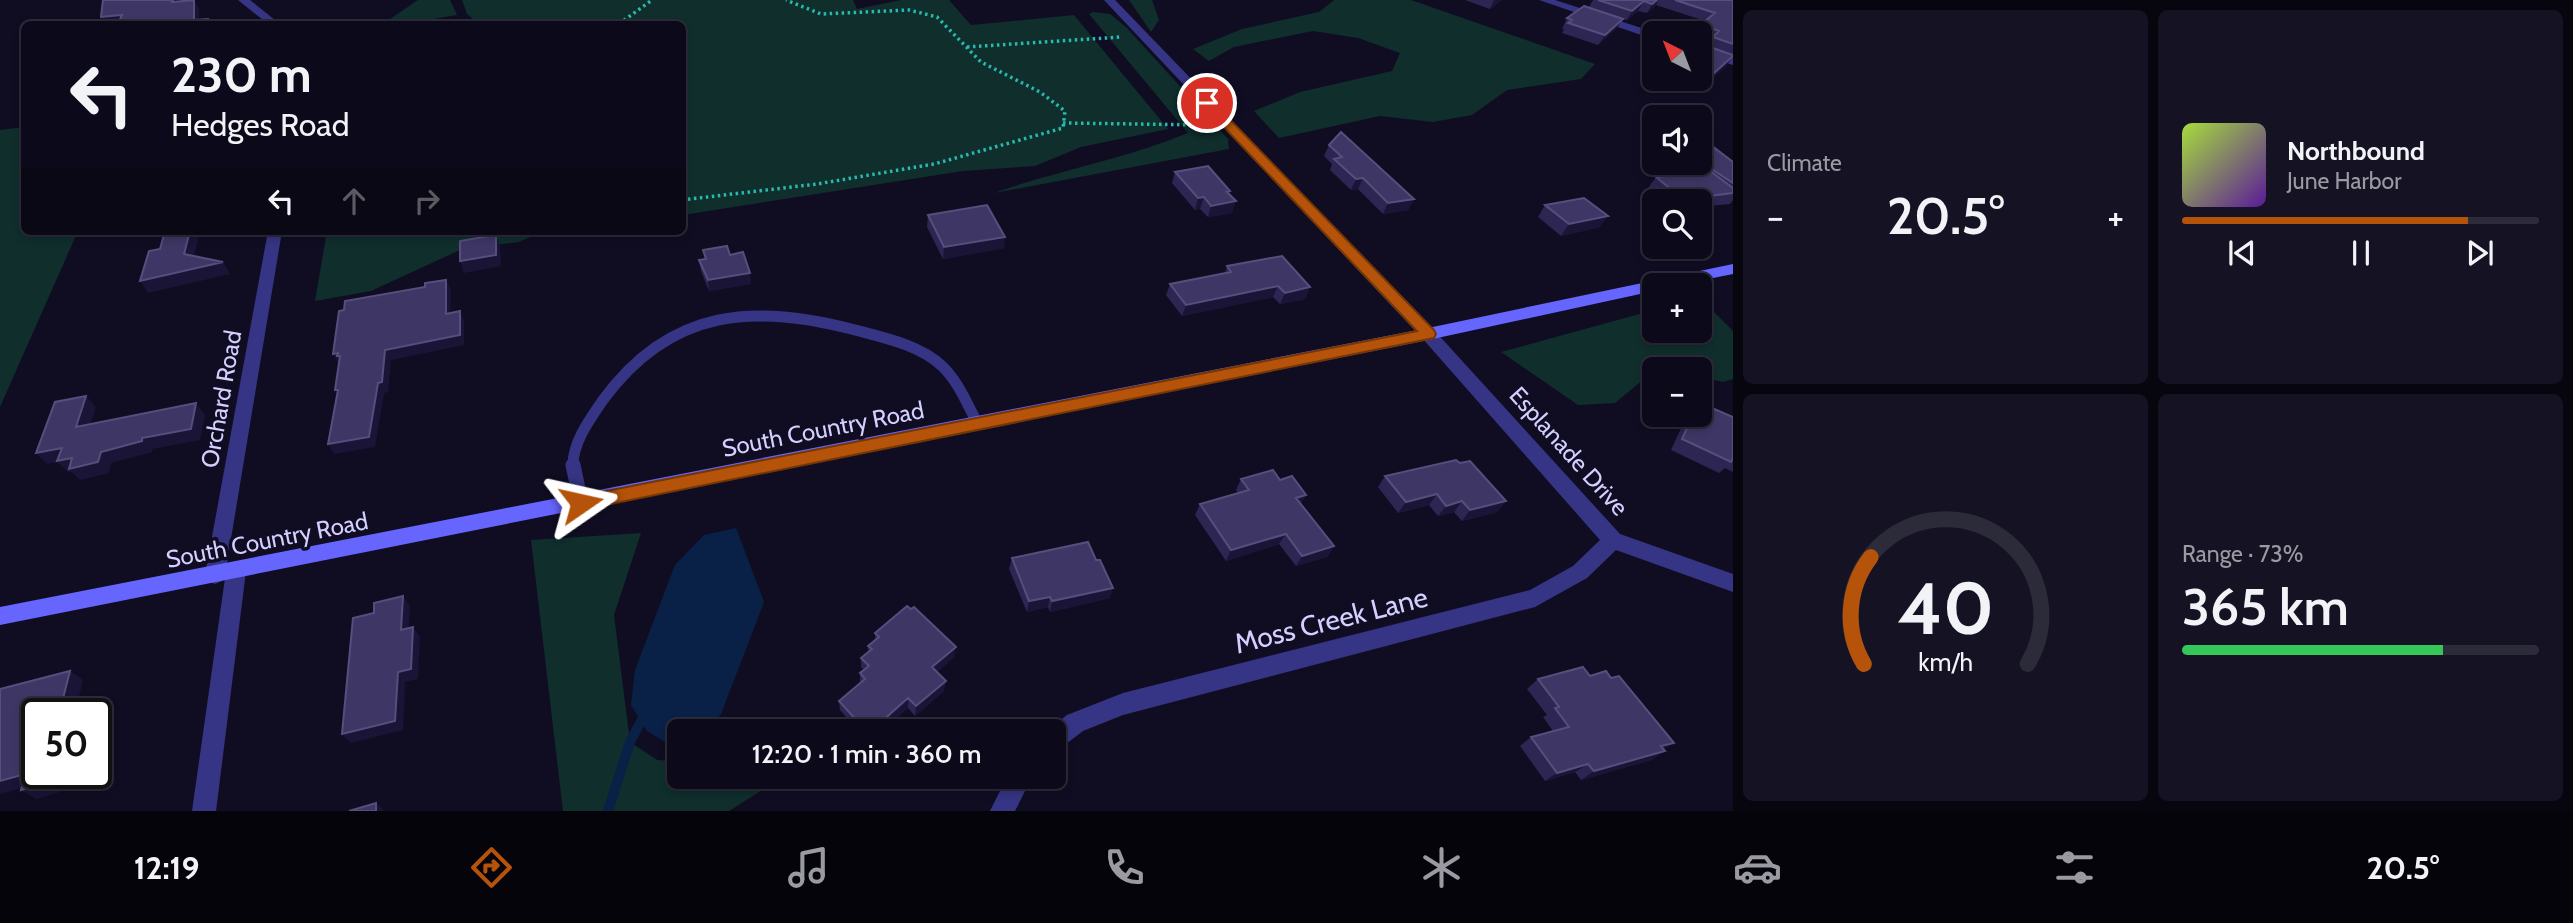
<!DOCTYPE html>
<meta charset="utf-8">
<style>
body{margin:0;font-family:Cabin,sans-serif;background:#151323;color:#f1f3f6;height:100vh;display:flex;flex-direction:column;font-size:26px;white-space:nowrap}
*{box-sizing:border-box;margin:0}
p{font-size:23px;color:#9a9aa2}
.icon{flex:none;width:38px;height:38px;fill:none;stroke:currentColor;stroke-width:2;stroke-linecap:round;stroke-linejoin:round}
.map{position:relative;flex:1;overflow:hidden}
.details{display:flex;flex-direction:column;gap:10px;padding:10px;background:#07060e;width:840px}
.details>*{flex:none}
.guide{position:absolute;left:21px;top:21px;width:665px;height:214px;border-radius:10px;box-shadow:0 4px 10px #0003,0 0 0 2px #2c2b39;background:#0c0a1a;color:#f1f3f6;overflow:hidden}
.needle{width:46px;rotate:318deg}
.controls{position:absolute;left:1642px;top:21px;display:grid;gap:14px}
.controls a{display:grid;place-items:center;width:70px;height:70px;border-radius:10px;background:#0c0a1a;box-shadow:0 4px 10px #0003,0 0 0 2px #2c2b39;font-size:35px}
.speed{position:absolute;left:21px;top:698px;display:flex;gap:14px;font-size:35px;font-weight:700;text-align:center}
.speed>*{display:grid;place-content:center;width:91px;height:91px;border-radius:50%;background:#0c0a1a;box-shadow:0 4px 10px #0003,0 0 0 2px #2c2b39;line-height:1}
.speed .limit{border:4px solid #111;border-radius:10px;background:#fff;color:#111}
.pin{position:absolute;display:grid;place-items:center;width:60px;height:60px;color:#fff;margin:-30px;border:4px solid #fff;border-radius:50%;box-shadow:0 2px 7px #0007}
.me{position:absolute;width:77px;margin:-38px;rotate:79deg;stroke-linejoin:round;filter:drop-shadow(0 0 5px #0008)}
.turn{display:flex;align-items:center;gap:24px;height:147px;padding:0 35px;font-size:32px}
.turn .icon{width:91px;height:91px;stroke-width:2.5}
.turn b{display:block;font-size:49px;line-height:60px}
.lanes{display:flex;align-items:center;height:66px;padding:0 35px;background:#0003;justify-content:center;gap:35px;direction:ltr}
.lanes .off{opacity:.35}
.big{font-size:52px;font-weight:600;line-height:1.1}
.details .widget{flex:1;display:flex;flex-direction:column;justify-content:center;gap:10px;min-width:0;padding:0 24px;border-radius:10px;background:#151323}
.details .dial{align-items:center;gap:0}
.dial svg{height:182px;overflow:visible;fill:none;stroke:#2c2b39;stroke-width:7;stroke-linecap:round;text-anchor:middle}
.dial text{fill:#f1f3f6;stroke:none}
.song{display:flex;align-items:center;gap:21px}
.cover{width:84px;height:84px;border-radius:10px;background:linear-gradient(135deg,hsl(80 70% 55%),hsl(270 70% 35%))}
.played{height:7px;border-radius:4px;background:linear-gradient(90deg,#b45309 80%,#2c2b39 80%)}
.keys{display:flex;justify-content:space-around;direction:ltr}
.heat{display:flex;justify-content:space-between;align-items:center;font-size:38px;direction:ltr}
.charge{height:10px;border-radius:5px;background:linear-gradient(90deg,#34c759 73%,#2c2b39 0)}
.details .tiles{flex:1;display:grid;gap:10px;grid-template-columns:repeat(2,1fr)}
.trip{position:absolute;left:667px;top:719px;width:399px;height:70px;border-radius:10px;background:#0c0a1a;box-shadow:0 4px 10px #0003,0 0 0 2px #2c2b39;font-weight:600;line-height:70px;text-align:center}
.dock{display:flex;height:112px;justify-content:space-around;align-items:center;background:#05040a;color:#9a9aa2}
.dock .icon{width:49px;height:49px}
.dock .on{color:#b45309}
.dock b{font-size:32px;color:#f1f3f6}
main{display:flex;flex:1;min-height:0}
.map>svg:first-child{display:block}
.green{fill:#0f2e2c}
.water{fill:#092146}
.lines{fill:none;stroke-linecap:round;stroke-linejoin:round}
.stream{stroke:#092146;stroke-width:10}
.path{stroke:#27baae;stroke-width:3.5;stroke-dasharray:2.5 3.5;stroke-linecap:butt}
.lane-far1{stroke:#363585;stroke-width:11}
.lane{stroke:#363585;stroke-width:15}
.street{fill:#363585;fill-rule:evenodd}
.secondary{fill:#66f;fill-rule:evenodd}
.wall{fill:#2d2552}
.shaded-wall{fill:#1a1437}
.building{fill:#3e3765;stroke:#564f7d;stroke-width:2}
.route{fill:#b45309;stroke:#753606;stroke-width:2}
.labels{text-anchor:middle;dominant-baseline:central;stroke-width:7;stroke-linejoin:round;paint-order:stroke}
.street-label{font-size:24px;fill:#d3cfff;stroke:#100d23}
.near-street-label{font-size:28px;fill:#d3cfff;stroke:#100d23}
</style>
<main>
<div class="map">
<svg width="1733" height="811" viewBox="0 0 1733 811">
<rect width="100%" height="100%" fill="#100d23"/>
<path class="green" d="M418,0H450L457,15L404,24H373L390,19Z
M462,0H853L857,9L901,0H949L971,25L1074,15L1168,129L1081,147L1035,166L963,171L683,215L682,24H479L467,14Z
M1129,0H1152L1159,20L1151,32Z
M1334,0H1411L1595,64L1581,79L1507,90L1472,115L1433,122L1380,116L1279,138L1254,111L1300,92L1392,71L1400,53L1358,38L1313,31L1234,47L1209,61L1193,49L1242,29L1319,12Z
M1093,12L1110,14L1126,27L1228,139L1229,149L994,193C1058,170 1126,159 1188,133L1089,14Z
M24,127V231H78L0,407V130Z
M327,231H544L519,242L462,249L371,291L315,301Z
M1699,297L1733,331V379L1723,382L1699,377V369H1656L1615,403L1578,405L1501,352L1654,310V331H1699Z
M641,533L614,615L630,742L657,760L679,761V777H783L729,811H563L531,540Z"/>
<path class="water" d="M736,528L764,602L721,714L708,731L679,732V745L673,747L647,731L631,705L635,670L675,565L704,535Z"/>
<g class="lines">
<path class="stream" d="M608,811L630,742L645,714"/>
<path class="path" d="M619,24L652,0
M967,47L1121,37
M1063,123L1206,125
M682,200L817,184L934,164L1063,128L1065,111L1040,92L981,62L937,17L909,10L821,14L786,0"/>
<path class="lane-far1" d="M573,467C572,443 590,419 603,400C671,307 756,303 859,331C886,338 921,346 942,366C958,381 967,404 978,424"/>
<path class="lane" d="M573,465L581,503"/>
<path class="street" d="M238,0H250L280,24H268Z
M1104,0H1115L1434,330L1620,534L1733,574V592L1616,550L1587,578L1535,607L1123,715L1083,731L1062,747L1054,750V732L1046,731L1067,715L1123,693L1530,590L1573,566L1600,540L1422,338Z
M1539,0H1555L1657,33H1654V39L1650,38Z
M1699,47L1733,57V65L1699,54Z
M268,231H282L225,575L222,581L215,584L208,581L205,575Z
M236,562L243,565L246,571L216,811H192L226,571L229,565Z
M1007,777H1032L1015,811H990Z"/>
<path class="secondary" d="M1733,264V274L1678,285H1654V291L1428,340L0,625V607L1428,328Z"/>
</g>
<path class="wall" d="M1465,0H1502L1490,9Z
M1593,0H1733V56L1726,66L1707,84L1693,79H1699V49L1707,46L1711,40L1699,36L1701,33L1698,31L1705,21L1656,5L1647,13L1638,11L1627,20L1622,19L1616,29L1598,45L1562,33L1564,29H1562L1567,18L1589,7Z
M1699,140L1733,162V200L1730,204L1699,207V201H1664L1648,188L1656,177L1695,173L1680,163H1699Z
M1329,145L1414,199L1408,210L1383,214L1358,189L1351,190L1330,170L1332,164L1324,156Z
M1175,172L1230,191L1229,194L1232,213L1208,217L1200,209L1195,210L1172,183Z
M1545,205L1600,227L1561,236L1538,217Z
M928,215L1004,248L943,259L927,227Z
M703,250L751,284L709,291L701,271L699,260L705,259Z
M1227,266L1310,287L1305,299L1280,304L1273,297L1182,316L1166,295L1170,284L1225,273Z
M1705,405L1733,417V472L1725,468L1719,473L1671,450L1683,424L1693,415H1699V410Z
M1460,463L1506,501L1497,512L1462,521L1454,512L1438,516L1429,505L1398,513L1378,487L1385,476Z
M1241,479L1301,504L1334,546L1327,557L1296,566L1279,544L1226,561L1195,515L1200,504L1238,493L1236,490Z
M1012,558L1110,598L1050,612L1048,607L1027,612L1009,569Z
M875,633L954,657L937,672L944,691L915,716L908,708L880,732H859L840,710L839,701L860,684V673L864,670L861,667V658L868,652V646L875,641Z
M1590,676L1665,751L1651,760L1581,780L1575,772L1545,781L1520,746L1531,737L1553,731L1543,717L1547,715L1527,689L1538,679Z"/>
<path class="shaded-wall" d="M194,0L199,9V24L194,20Z
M1494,0H1502L1490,9Z
M1657,0H1659L1656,5L1647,13L1652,4Z
M1644,1L1638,11L1627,20L1632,11Z
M122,15L128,24H106L101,17Z
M1623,19L1616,29L1598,45L1605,35Z
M1733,56L1726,66L1707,84L1714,73Z
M1363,178L1358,189L1351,190L1356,179Z
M1204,197L1200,209L1195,210L1198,198Z
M1414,199L1408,210L1383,214L1388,203Z
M1236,201L1232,213L1208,217L1211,206Z
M1608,216L1600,227L1561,236L1569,224Z
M190,231H200L192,265L184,254Z
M496,235L500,246L501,266L464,273L460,261Z
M1005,237L1004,248L943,259L944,247Z
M223,262L230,274L148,293L140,281Z
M750,273L751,284L709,291L708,280Z
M446,280L451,290L450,324L446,314Z
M1278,286L1273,297L1182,316L1186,305Z
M1310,287L1305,299L1280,304L1285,293Z
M460,311L464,321V345L391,360L388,392L384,393L375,447L334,454L328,444L378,383L385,350Z
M338,353L343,367L339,364L333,354Z
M86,396L96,407L86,438L76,427Z
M196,403L205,415L200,440L152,449V452L111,463L109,473L80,480L72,472H68L57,462L47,464L36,453L62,448L101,452L142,438Z
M1437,494L1429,505L1398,513L1406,502Z
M1306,495L1300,506L1296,498Z
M1462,501L1454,512L1438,516L1446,506Z
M1506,501L1497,512L1462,521L1470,510Z
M1286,534L1279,544L1226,561L1231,550Z
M1334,546L1327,557L1296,566L1302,556Z
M1113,588L1110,598L1050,612L1052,601Z
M403,596L410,606L408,640L401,630Z
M1050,597L1048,607L1027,612L1029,601Z
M413,627L420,637L418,679L405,682L403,730L351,743L342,734L398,672Z
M956,647L954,657L931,677L932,667Z
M70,671L83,680L75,714H59Z
M946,681L944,691L915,716L916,706Z
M908,698V708L880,732H870Z
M96,733L106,739L98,781L36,799L21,790L81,774H96Z
M1674,743L1660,752L1661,746Z
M1665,751L1651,760L1581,780L1594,771Z
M1588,764L1575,772L1545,781L1557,773Z
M25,774L39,783L0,794V781Z
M376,803L384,811H376Z"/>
<path class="building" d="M103,0H173L172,2L194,0V20L208,19L207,24H118L122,15L101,17Z
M1598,0H1657L1652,4L1644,1L1632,11Z
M1675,0H1733V44L1713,37L1719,31L1705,26L1709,23L1704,22L1715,13Z
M1584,6L1623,19L1605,35L1568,23L1572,20L1567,18Z
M1704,45L1733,55V56L1714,73L1699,68V49Z
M1341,132L1414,199L1388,203L1363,178L1356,179L1334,159L1342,157L1329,145Z
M1703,139L1733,162V183L1699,161V140Z
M1208,166L1230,191L1227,192L1236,201L1211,206L1204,197L1198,198L1175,172Z
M1710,171L1733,188V193L1701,197L1696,193L1678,195L1656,177Z
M1584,198L1608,216L1569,224L1545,205Z
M987,205L1005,237L944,247L928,215Z
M165,231H190L184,254L223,262L140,281L149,251L160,249Z
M496,235V255L460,261V241Z
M727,246L730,255L743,252L750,273L708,280L699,260L706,259L703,250Z
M1282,256L1310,287L1285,293L1278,286L1186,305L1170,284L1231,272L1227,266Z
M446,280V314L460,311V335L385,350L382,382L378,383L369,437L328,444L338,390H335L340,356H337L338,353L333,354L339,311L344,310L345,301L425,287V283Z
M86,396L76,427L196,403L191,429L142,438V441L101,452L98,462L69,469L72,458L57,461L62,448L36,453L55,402Z
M1705,405L1733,417V457L1731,462L1682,439L1693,415L1699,416Z
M1456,460L1460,463L1470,461L1506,501L1470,510L1462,501L1446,506L1437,494L1406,502L1385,476Z
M1273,470L1280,480L1292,476L1306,495L1296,498L1334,546L1302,556L1286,534L1231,550L1200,504L1249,490L1241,479Z
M1088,542L1096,560H1100L1113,588L1052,601L1050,597L1029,601L1012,558Z
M403,596L401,630L413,627L411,669L398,672L395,721L342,734L353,618L374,613V603Z
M907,606L911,609L914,607L956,647L932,667L946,681L916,706L908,698L870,732H867L839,701L865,679L860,673L869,666L861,658L872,649L868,646L879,637L875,633Z
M1583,667L1590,676L1606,671L1611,678L1619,676L1674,743L1661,746L1665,751L1594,771L1588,764L1557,773L1531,737L1569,727L1555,708L1559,707L1538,679Z
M70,671L59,714H37V774H81L21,790L25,774L0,781V689Z
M376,803V811H349Z"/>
<path class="route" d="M1203,100H1211L1434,330L1436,334L1434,338L581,510L575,508L572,503L575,498L581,496L1417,331L1203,105Z"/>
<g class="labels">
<g class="street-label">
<text transform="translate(221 399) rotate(-80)">Orchard Road</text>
<text transform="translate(823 429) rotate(-11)">South Country Road</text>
<text transform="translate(1569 451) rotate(48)">Esplanade Drive</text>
<text transform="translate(267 540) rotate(-11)">South Country Road</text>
</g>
<g class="near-street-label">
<text transform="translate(1331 620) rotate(-14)">Moss Creek Lane</text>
</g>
</g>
</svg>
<div class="controls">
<a><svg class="needle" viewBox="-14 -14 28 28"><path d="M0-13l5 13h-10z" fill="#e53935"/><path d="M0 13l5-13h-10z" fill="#9a9aa2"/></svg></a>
<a><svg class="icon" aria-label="sound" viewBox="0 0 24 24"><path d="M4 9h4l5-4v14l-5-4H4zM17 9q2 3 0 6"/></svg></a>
<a><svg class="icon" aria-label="search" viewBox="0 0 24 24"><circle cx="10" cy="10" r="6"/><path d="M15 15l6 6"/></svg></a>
<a>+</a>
<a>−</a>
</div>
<div class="speed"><div class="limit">50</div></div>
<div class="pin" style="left:1207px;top:103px;background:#d93025"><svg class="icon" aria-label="arrive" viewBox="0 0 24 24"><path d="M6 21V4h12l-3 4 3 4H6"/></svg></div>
<svg class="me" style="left:581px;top:503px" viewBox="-20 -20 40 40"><path d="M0-17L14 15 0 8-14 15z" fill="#b45309" stroke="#fff" stroke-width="4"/></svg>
<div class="trip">12:20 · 1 min · 360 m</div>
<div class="guide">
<div class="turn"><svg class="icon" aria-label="left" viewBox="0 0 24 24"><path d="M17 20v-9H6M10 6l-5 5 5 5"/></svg><div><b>230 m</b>Hedges Road</div></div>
<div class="lanes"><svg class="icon" aria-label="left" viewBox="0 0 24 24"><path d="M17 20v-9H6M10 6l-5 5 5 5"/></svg><svg class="icon off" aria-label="ahead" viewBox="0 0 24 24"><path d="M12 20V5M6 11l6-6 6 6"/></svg><svg class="icon off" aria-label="right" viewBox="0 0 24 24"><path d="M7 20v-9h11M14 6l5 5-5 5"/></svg></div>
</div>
</div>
<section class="details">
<div class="tiles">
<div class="widget"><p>Climate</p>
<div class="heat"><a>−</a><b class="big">20.5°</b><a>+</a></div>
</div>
<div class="widget">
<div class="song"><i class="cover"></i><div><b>Northbound</b><p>June Harbor</p></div></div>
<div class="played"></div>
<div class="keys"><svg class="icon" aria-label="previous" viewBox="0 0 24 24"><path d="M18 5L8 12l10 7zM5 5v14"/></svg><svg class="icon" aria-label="pause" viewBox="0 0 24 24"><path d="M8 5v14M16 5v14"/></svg><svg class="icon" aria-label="next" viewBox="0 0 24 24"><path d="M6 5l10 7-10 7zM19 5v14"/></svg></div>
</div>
<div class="widget dial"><svg viewBox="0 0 100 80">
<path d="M14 69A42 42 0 1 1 86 69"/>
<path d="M14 69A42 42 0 0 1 17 22" stroke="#b45309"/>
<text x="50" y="56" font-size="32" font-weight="700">40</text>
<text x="50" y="72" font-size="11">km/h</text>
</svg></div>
<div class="widget"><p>Range · 73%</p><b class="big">365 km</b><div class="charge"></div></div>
</div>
</section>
</main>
<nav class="dock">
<b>12:19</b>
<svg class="icon on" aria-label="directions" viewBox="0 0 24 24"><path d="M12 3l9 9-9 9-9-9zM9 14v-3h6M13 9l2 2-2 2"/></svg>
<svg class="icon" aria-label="music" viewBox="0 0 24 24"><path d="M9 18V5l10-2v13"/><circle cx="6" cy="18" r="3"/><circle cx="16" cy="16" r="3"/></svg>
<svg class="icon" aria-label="phone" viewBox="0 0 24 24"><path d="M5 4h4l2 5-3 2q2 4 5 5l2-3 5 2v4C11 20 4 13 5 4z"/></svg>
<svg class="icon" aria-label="climate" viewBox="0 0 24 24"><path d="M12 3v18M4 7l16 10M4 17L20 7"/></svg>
<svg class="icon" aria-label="car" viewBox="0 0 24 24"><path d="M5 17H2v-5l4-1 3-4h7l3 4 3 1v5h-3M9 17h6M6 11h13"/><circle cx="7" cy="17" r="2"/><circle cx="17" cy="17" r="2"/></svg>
<svg class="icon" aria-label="filters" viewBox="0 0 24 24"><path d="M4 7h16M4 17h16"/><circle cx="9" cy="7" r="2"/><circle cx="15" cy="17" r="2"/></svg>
<b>20.5°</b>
</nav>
